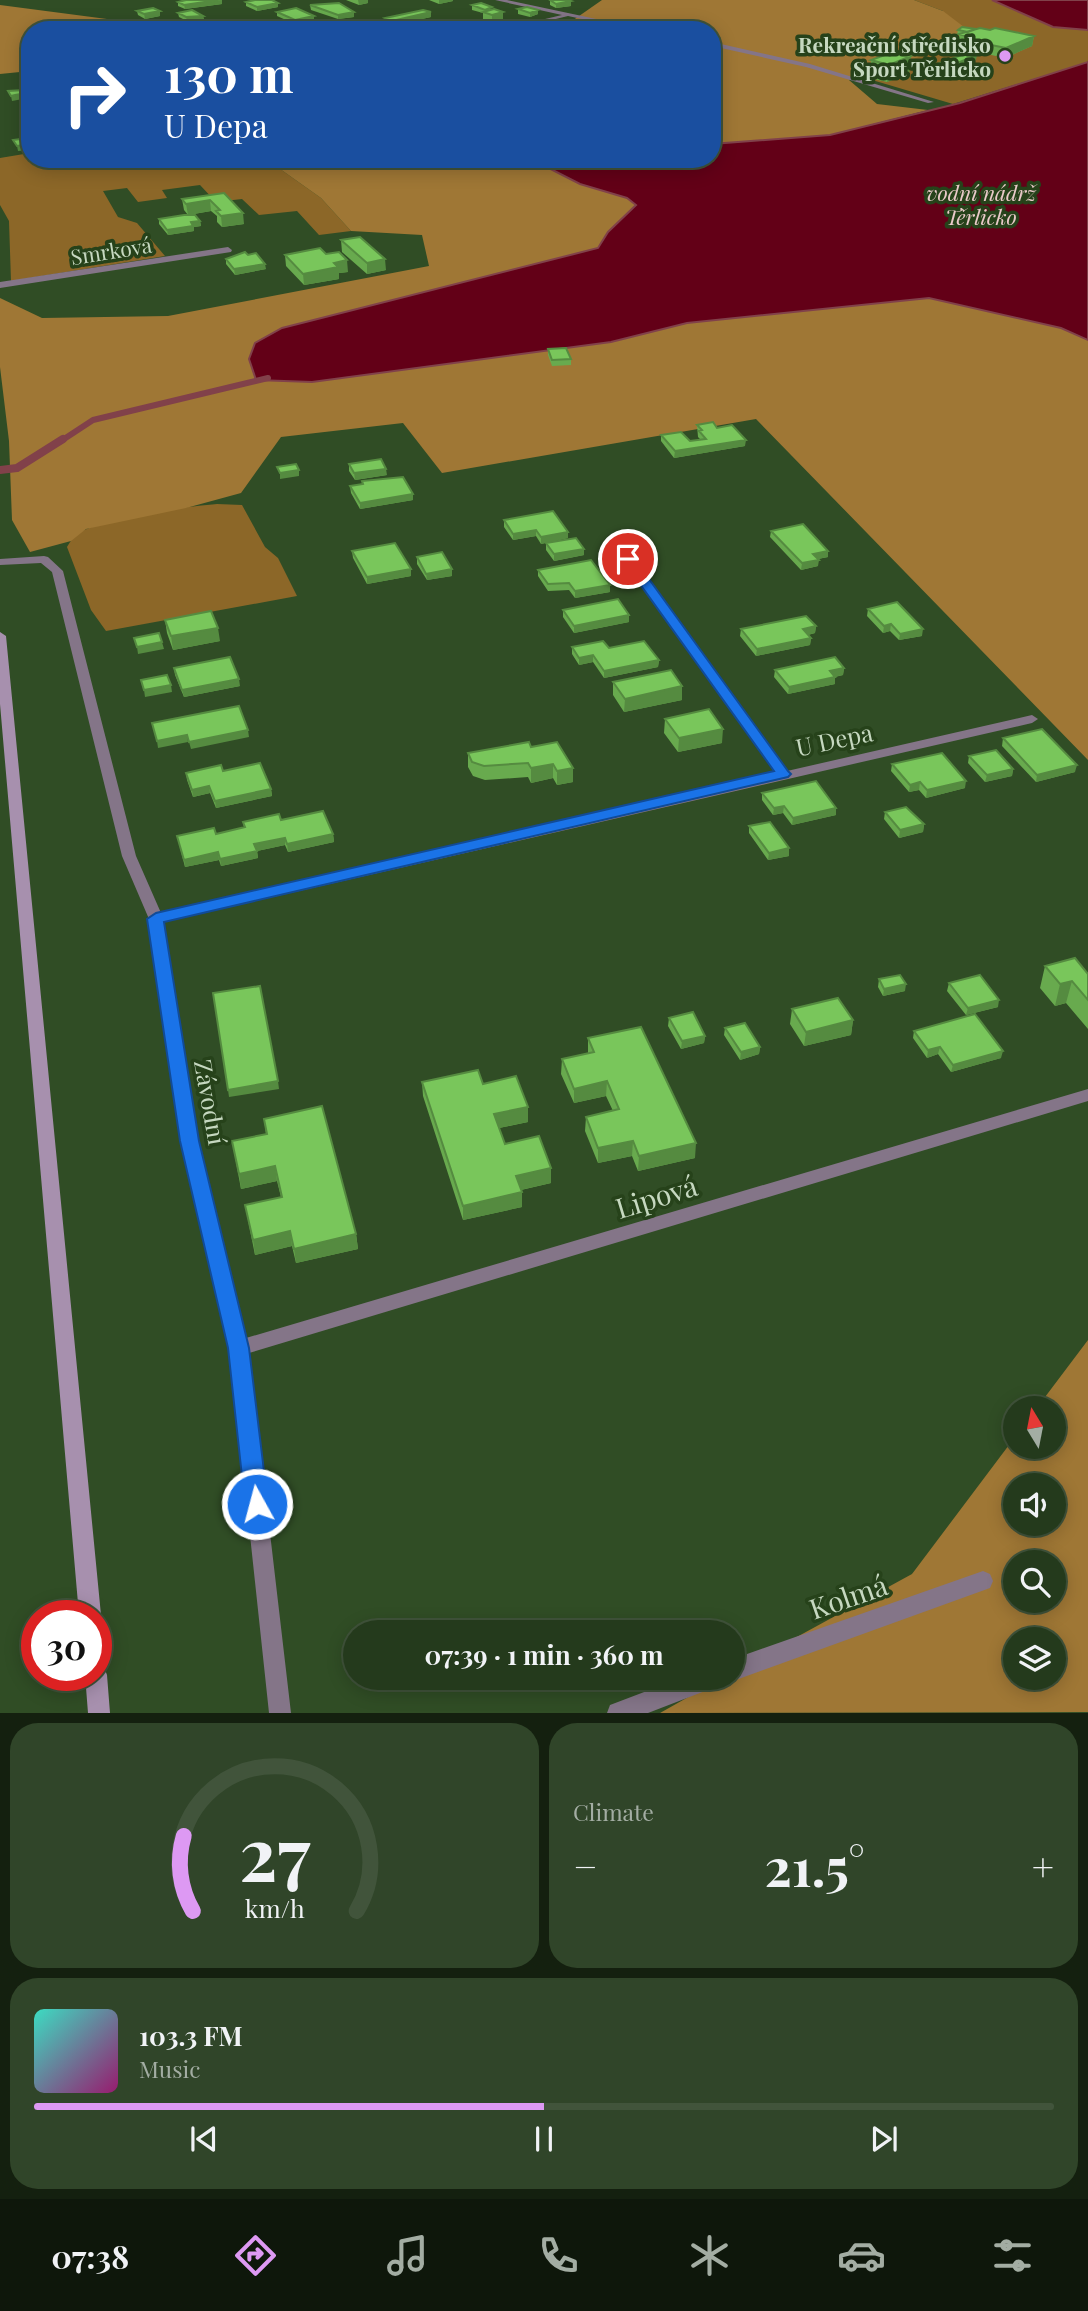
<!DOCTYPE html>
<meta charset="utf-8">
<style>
body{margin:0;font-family:"Playfair Display",serif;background:#304529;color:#f1f3f6;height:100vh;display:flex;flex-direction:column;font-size:26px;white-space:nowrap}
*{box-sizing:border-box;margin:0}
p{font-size:23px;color:#a3ada3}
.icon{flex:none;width:38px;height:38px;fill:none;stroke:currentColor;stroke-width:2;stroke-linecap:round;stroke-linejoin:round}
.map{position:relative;height:1713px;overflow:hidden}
.side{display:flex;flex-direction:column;gap:10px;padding:10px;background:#14200f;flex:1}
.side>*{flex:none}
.hud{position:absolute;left:21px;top:21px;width:700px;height:147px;border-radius:28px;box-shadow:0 4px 18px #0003,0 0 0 2px #41543b;background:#1a4fa0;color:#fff;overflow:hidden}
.needle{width:46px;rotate:350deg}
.buttons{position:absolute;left:1003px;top:1396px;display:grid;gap:14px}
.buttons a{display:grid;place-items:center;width:63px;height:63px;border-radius:50%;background:#243a1c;box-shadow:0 4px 18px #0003,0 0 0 2px #41543b;font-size:35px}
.speed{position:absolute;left:21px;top:1600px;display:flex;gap:14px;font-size:35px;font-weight:700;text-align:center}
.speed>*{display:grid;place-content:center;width:91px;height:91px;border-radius:50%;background:#243a1c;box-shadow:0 4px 18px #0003,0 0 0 2px #41543b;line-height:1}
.speed .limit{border:10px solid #d22;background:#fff;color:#111}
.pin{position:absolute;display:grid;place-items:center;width:60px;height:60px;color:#fff;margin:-30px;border:4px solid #fff;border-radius:50%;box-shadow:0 2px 7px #0007}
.me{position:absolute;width:77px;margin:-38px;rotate:353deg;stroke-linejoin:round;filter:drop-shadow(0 0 5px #0008)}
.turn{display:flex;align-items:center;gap:24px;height:147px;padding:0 28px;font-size:32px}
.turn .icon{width:91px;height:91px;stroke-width:2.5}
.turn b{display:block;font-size:49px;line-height:60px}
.big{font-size:52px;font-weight:700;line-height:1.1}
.side .tile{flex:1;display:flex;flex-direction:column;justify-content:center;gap:10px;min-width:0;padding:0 24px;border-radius:28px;background:#304529}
.side .dial{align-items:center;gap:0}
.dial svg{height:182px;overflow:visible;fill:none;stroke:#41543b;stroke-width:7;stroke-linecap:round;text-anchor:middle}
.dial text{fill:#f1f3f6;stroke:none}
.song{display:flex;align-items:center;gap:21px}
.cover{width:84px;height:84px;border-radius:10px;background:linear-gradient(135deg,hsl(170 70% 55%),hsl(320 70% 35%))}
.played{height:7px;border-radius:4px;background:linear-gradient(90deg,#dd99f3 50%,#41543b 50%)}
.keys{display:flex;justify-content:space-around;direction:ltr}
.heat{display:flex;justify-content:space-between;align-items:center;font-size:38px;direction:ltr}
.side .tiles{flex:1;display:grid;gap:10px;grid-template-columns:1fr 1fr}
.tile:last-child{grid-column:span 2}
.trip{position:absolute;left:343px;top:1620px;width:402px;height:70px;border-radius:35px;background:#243a1c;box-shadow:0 4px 18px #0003,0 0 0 2px #41543b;font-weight:700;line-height:70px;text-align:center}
.tab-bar{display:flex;height:112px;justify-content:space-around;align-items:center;background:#0e170b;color:#a3ada3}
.tab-bar .icon{width:49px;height:49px}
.tab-bar .current{color:#dd99f3}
.tab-bar b{font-size:32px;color:#f1f3f6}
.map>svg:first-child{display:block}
.green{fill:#8c6728}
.forest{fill:#9f7735;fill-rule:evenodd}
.water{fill:#630017;stroke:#81414a;stroke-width:2}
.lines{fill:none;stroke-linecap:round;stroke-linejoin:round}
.stream-far1{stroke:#81414a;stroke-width:6}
.stream{stroke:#81414a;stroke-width:8}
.minor{fill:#847588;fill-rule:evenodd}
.secondary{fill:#a790ae;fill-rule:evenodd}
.wall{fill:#68aa4e}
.shaded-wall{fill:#558b40}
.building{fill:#79c65b;stroke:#558b40;stroke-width:2}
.route{fill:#1a73e8;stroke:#114b97;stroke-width:2}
.poi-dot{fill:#dd99f3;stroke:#26421a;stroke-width:2.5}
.labels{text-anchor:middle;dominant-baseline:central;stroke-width:7;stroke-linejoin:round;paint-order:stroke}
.far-poi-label{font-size:21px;font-weight:bold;fill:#c6d8c0;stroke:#26421a;text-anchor:end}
.far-water-label{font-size:21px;font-style:italic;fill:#ebcaca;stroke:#26421a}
.far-street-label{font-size:21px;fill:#c6d8c0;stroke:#26421a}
.street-label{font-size:24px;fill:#c6d8c0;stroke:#26421a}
.near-street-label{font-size:28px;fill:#c6d8c0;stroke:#26421a}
</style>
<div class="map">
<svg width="1088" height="1713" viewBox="0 0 1088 1713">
<rect width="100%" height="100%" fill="#304d25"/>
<path class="green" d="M914,0H992L1053,27L1088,30V62L953,104L862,77L871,74L943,11Z
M30,153V159H266L321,198L351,231L319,235L297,211L259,215L242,199L216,202L200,185L162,190L167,198L138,202L127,188L103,191L118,217L137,223L165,256L11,281L9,221L0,205V158Z
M217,504L242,505L265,547L278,558L297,596L106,631L91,610L67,547C70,542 73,537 77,534C104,517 184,507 217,504Z"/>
<path class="forest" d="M602,0H914L943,11L964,27L940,50L849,80L877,104L928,110L830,135L712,144V30H559Z
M0,5L191,30H30V71L0,74Z
M266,159H531L580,184L627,198L637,205L608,232L598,248L558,259L312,382L611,342L687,323L929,298L1061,328L1088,340V760L756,419L442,473L403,423L281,437L241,493L186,508L86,529L71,541L30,552L12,520L9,441L0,367V298L42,318L168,316L429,266L422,235L351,231L321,198Z
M1088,1340V1712L660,1713L722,1678H733V1672L912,1574L1015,1437V1447H1054V1409H1036ZM1015,1486H1054V1524H1015ZM1015,1563H1054V1601H1015ZM1015,1640H1054V1678H1015Z"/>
<path class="water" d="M992,0H1088V30L1053,27Z
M1088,62V340L1061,328L929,298L687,323L611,342L312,382L256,380L249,359L255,343L282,328L598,248L608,232L636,205L627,198L580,184L531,159H712V144L830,135L960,103Z"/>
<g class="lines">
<path class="stream-far1" d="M61,441L93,420L268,378"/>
<path class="stream" d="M0,470L17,468L63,439"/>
<path class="minor" d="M495,0H507L648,30H634L568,16L511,30H498L562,15Z
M712,42L810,64L934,102L928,103L806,67L712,46Z
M228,247L232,250L231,252L0,288V282Z
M44,556L48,557L63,571L136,856L161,913L776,773L622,559L628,556L632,557L787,771L1032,715L1038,719L1032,723L164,922L198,1141L246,1338L1088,1089V1101L249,1353L291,1713H269L230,1348L182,1141L149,919L122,856L52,572L41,563L0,565V559Z
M983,1571L990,1574L993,1581L990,1588L733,1681L727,1678H733V1659Z
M681,1678H721L718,1686L648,1713H607L610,1705Z"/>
<path class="secondary" d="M0,632L6,636L101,1615L96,1623V1615H79L0,704Z
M96,1664L104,1667L107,1675L110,1713H88L85,1675H96Z"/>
</g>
<path class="wall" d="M222,0V4L185,9L178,6V2Z
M346,0H368V3L359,5Z
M429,0H453V1L439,4Z
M550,0L571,1V6L556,8L550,5Z
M246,2L278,3V7L257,11L246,6Z
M310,5L354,17L338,19L311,10Z
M472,5L503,12V21L492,24L483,21V13L472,10Z
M518,9L538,10V14L530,17L518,14Z
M137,11L160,16L145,19L138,15Z
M277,12L314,21L295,24L277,16Z
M431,12V17L408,22L418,26L454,30H402L395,27V25L393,26L385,23V18Z
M178,13L203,16L204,20L187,21L179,17Z
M528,25L545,30H529Z
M976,29L1034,36L1032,46L1005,58L964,49L965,45L957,44L959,35H957L958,30Z
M911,56L909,74L887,82L869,78L871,60Z
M976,60L932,78L921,75V70Z
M224,193L244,224L222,227L217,222V216L211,211L188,215L184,210L182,199Z
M159,219L200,221L201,226L194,227V231L168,235L159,224Z
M341,240L386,270L367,274L342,252Z
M326,254L348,272L339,273V279L304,285L286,266L285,255Z
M248,255L266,269L235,275L226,264V259Z
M548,349L571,359V365L552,366L548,355Z
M697,425L717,428L745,446L674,458L661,441V435L690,441L701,440L698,437Z
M349,464L387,475L355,480L349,471Z
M362,481L413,494V500L360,509L351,493L350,486L362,484Z
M504,520L568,532V538L541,544L536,536L513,540L504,527Z
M771,531L828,551V557L818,559V566L801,570L770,537Z
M546,543L584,549V555L554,561L546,550Z
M352,551L411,569V576L367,584L353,558Z
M417,557L452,576L427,580L417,564Z
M538,570L610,592L575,598L569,590L548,591L538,576Z
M868,609L922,636L899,640L890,631L883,633L867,616Z
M563,610L629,622L574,633L563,617Z
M165,620L220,641L173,650L167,633Z
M816,626L815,633L808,635L811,638L810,645L756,656L740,636L741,629Z
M572,647L659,660L658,667L604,678L593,662L579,665L572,654Z
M174,668L240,686L184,697L175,675Z
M844,668L843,675L835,677V684L788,694L774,677L775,670Z
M613,682L682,700L624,712L613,695Z
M665,719L722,743L678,752L664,733Z
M1003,738L1075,772L1036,782L1002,746Z
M531,747L573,782L557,785L553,778L531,783L528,777L485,780L473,776L468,767V753Z
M969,756L1013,769L1012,776L985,782L968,763Z
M892,764L965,788L926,798L919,790L909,792L891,771Z
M223,771L271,789L272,796L216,808L210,793L193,797L187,780L186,773Z
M762,793L836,815L792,825L783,813L773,815L762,800Z
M885,812L924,824L923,832L899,838L884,819Z
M281,820L333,834L334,842L288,852L285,845L257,851L258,858L221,866L219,860L185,867L177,836L216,834L244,828L243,822Z
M749,826L789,848V856L768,860L749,833Z
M1045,966L1088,974V1029L1066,1003L1055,1006L1040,988Z
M879,979L905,991L883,996L878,987Z
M949,983L998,1007L966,1015L947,991Z
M792,1009L853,1020L851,1035L804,1046L790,1024Z
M669,1018L705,1036L704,1043L681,1049L668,1026Z
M725,1028L760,1047L759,1054L740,1060L724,1035Z
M914,1031L1001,1058L951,1072L938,1054L927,1058L913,1038Z
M588,1038L695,1158L638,1171L632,1156L598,1163L585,1131L586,1117L613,1111L606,1096L574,1103L561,1074L562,1059L588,1053Z
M422,1082L483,1084L528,1122L499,1128L505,1144L551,1183L521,1190L522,1207L463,1220L423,1096Z
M264,1119L356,1234L358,1249L296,1263L292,1246L255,1255L245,1205L281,1197L277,1181L241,1189L232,1141L266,1134Z"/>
<path class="shaded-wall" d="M222,0V4L185,9L184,5Z
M358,0H368V3L359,5Z
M439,0H453V1L439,4Z
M571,1V6L556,8V4Z
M278,3V7L257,11V7Z
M538,10V14L530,17V13Z
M160,11V16L145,19L144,14Z
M354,12V17L338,19V15Z
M431,12V17L400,24L395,22V25L393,26L392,21Z
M503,12V21L492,24V15Z
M203,16L204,20L187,21L186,17Z
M314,16V21L295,24V20Z
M545,25V30H535V27Z
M454,26V30H437Z
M1034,36L1032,46L1005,58L1006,48Z
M977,55L976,60L932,78L933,73Z
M911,56L909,74L887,82L889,65Z
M27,93L28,98L12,101L11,96Z
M30,144V150L18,151L17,146Z
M210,200L211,211L188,215L186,204Z
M243,213L244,224L222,227L221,216Z
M200,221L201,226L194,227V231L168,235L167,230L191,222Z
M385,259L386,270L367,274V263Z
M347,260L348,272L339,273V279L304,285L303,274L334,263Z
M265,264L266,269L235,275L234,269Z
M746,440L745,446L674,458L675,451Z
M386,469L387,475L355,480L354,473Z
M299,470V476L280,479V473Z
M413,494V500L360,509V503Z
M536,530V536L513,540V534Z
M568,532V538L541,544V537Z
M584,549V555L554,561V554Z
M828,551V557L812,560L813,554Z
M819,560L818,566L801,570L802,563Z
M411,569V576L367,584V577Z
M452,569V576L427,580L426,574Z
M610,585V592L575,598V591Z
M629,615V622L574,633V626Z
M891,624L890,631L883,633L884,626Z
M816,626L815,633L803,636V629Z
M218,628L220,641L173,650L171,636Z
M923,629L922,636L899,640L900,634Z
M811,638L810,645L756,656L757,649Z
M162,642L164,649L138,654L137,647Z
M593,655V662L579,665V658Z
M659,660L658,667L604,678V671Z
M844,668L843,675L829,678L830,671Z
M835,677V684L788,694L789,687Z
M239,679L240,686L184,697L182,690Z
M171,685L172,692L145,697L144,690Z
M682,686V700L624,712L625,699Z
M723,729L722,743L678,752L679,738Z
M248,730L249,737L191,749L189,742Z
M187,735L188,742L158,748L157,741Z
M553,764V778L531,783V768Z
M1077,765L1075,772L1036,782L1037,775Z
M573,768V782L557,785V771Z
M1013,769L1012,776L985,782L987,775Z
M966,781L965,788L926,798L927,790Z
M920,782L919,790L909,792L910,785Z
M209,786L210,793L193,797L192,790Z
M271,789L272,796L216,808L215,801Z
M784,806L783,813L773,815L774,808Z
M836,808V815L792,825L793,818Z
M924,824L923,832L899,838L900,830Z
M333,834L334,842L288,852L287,844Z
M285,838V845L257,851L258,858L221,866L220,859L254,844Z
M789,848V856L768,860L769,853Z
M218,852L219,860L185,867L184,860Z
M1072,981L1066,1003L1055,1006L1060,984Z
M906,984L905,991L883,996L884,989Z
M999,1000L998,1007L966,1015L968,1008Z
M853,1020L851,1035L804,1046L806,1032Z
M705,1036L704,1043L681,1049L682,1041Z
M760,1047L759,1054L740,1060L741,1052Z
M940,1047L938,1054L927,1058L928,1050Z
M1003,1051L1001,1058L951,1072L953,1065Z
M278,1081L279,1089L229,1097L228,1090Z
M607,1081L606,1096L574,1103V1089Z
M528,1107V1122L494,1129V1114Z
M633,1141L632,1156L598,1163V1148Z
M696,1143L695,1158L638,1171L639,1156Z
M275,1166L277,1181L241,1189L239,1174Z
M551,1168V1183L516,1191V1176Z
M522,1192V1207L463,1220V1206Z
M290,1231L292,1246L255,1255L253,1240Z
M356,1234L358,1249L296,1263L294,1249Z"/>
<path class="building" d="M186,0H218L184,5L178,2Z
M255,0H272L278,3L257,7L246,2Z
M550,0H568L571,1L556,4Z
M339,3L354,12L338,15L310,5Z
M481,3L492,7L485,10L472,5Z
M527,7L538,10L530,13L518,9Z
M153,8L160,11L144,14L137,11Z
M296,8L314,16L295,20L277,12Z
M494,9L503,12L492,15L483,12Z
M192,10L203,16L186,17L178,13Z
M423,10L431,12L392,21L385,18Z
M404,20L418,26L409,28L395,22Z
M429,22H442L454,26L437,30H423L416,27Z
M538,22L545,25L535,27L528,25Z
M962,27L976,29L968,32L958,30Z
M980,28L990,30L995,28L1034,36L1006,48L966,40L972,38L959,34Z
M893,52L911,56L889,65L871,60Z
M967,53L977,55L933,73L921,70Z
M25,90L27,93L15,95L11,96L8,91Z
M28,138L30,144L17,146L13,140Z
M224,193L243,213L221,216L216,211L220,210L210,200L186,204L182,199Z
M184,215H195L200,221L191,222L193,226L167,230L159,219Z
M360,237L385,259L367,263L341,240Z
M320,248L326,254L339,252L347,260L334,263L338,267L303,274L285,255Z
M245,252L248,255L256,253L265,264L234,269L226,259Z
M566,348L571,359L552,360L548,349Z
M713,422L717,428L732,425L746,440L675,451L661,435L681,432L690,441L706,439L699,431L702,430L697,425Z
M381,459L386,469L354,473L349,464Z
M296,464L299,470L280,473L277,467Z
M403,477L413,494L360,503L350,486L363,484L362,481Z
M553,511L568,532L541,537L536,530L513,534L504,520Z
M803,524L828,551L813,554L819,560L802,563L771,531Z
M576,538L584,549L554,554L546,543Z
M395,543L411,569L367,577L352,551Z
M442,552L452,569L426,574L417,557Z
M591,560L610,585L575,591L569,583L548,584L538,570Z
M618,599L629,615L574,626L563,610Z
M897,602L923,629L900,634L891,624L884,626L868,609Z
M211,611L218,628L171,636L165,620Z
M806,616L816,626L803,629L811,638L757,649L741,629Z
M159,633L162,642L137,647L134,638Z
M603,641L609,648L644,641L659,660L604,671L593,655L579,658L572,647Z
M230,657L239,679L182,690L174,668Z
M835,657L844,668L830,671L835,677L789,687L775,670Z
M671,670L682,686L625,699L613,682Z
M167,675L171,685L144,690L141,680Z
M239,706L248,730L189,742L187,735L157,741L152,723Z
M709,709L723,729L679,738L665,719Z
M1042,729L1077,765L1037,775L1003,738Z
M529,742L531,747L557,742L573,768L557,771L553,764L531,768L528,763L484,766L472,762L468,753Z
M996,750L1013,769L987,775L969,756Z
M942,753L966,781L927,790L920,782L910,785L892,764Z
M260,763L271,789L215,801L209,786L192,790L186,773L221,765L223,771Z
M816,781L836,808L793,818L784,806L774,808L762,793Z
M906,807L924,824L900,830L885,812Z
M323,811L333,834L287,844L285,838L254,844L257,851L220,859L218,852L184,860L177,836L214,828L216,834L245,827L243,822L279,814L281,820Z
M770,822L789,848L769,853L749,826Z
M1075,958L1088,974V1000L1072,981L1060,984L1045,966Z
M900,975L906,984L884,989L879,979Z
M980,975L999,1000L968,1008L949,983Z
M260,986L278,1081L228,1090L213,993Z
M838,998L853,1020L806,1032L792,1009Z
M693,1012L705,1036L682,1041L669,1018Z
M975,1014L1003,1051L953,1065L940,1047L928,1050L914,1031Z
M745,1023L760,1047L741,1052L725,1028Z
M641,1027L696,1143L639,1156L633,1141L598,1148L586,1117L619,1109L607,1081L574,1089L562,1059L594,1052L588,1038Z
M478,1070L483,1084L516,1076L528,1107L494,1114L505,1144L539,1136L551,1168L516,1176L522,1192L463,1206L422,1082Z
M322,1106L356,1234L294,1249L290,1231L253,1240L245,1205L282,1197L275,1166L239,1174L232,1141L267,1134L264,1119Z"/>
<path class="route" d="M628,556L633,557L788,771L791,774L788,777L164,922L199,1141L249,1348L268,1504L265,1511L257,1514L249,1511L245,1504L228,1348L180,1141L147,919L156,913L774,771L622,559Z"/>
<circle class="poi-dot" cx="1005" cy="56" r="7"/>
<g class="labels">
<g class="far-poi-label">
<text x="991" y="44">Rekreační středisko<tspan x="991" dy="24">Sport Těrlicko</tspan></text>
</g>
<g class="far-water-label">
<text x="981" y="192">vodní nádrž<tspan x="981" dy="24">Těrlicko</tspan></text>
</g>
<g class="far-street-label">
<text transform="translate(111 250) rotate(-9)">Smrková</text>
</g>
<g class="street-label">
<text transform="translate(834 739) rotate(-12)">U Depa</text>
<text transform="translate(211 1102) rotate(80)">Závodní</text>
</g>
<g class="near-street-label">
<text transform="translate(656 1196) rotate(-17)">Lipová</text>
<text transform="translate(848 1596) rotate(-19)">Kolmá</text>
</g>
</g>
</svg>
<div class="buttons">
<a><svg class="needle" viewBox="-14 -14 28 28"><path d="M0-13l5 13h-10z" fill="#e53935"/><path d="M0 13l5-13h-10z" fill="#a3ada3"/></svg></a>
<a><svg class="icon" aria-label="sound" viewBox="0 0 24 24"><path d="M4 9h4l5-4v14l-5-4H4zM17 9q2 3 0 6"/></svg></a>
<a><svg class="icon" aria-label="search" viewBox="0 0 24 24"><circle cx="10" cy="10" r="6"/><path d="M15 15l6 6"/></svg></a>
<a><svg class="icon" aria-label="layers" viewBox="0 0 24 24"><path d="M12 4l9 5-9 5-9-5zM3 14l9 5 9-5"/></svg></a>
</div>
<div class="speed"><div class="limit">30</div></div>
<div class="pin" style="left:628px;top:559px;background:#d93025"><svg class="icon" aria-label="arrive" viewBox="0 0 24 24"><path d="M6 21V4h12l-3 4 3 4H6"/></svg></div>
<svg class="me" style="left:257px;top:1504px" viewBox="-20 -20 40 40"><circle r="17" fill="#1a73e8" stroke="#fff" stroke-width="3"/><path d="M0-11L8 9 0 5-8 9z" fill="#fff"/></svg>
<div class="trip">07:39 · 1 min · 360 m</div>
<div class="hud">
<div class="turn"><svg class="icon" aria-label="right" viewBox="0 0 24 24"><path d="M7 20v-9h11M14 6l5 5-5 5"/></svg><div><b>130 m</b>U Depa</div></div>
</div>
</div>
<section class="side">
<div class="tiles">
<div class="tile dial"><svg viewBox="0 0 100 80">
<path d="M14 69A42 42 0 1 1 86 69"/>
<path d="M14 69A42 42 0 0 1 10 36" stroke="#dd99f3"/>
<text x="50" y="56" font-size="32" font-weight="700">27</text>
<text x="50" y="72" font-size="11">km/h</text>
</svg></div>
<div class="tile"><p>Climate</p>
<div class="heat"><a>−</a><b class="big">21.5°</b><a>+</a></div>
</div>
<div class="tile">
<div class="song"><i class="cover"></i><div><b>103.3 FM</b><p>Music</p></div></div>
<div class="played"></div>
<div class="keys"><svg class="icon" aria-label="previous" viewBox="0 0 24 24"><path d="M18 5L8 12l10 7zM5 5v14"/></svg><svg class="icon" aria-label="pause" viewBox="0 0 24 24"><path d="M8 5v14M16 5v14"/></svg><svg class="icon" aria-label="next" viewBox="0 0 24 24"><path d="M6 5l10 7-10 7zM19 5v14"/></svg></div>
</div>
</div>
</section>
<nav class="tab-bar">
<b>07:38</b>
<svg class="icon current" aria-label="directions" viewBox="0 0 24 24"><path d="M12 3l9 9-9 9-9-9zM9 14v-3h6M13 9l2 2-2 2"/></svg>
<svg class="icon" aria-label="music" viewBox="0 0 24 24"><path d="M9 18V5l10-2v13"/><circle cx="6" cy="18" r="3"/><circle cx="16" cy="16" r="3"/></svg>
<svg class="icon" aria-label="phone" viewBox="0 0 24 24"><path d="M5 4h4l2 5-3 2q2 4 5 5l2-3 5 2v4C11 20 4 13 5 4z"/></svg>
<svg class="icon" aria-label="climate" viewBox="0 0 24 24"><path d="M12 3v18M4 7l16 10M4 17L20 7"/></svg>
<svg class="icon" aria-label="car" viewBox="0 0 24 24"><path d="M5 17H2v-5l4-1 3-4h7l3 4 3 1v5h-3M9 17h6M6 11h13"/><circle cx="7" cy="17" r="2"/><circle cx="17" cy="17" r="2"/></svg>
<svg class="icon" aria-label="filters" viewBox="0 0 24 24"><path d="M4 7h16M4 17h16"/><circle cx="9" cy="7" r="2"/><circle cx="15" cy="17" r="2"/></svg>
</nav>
